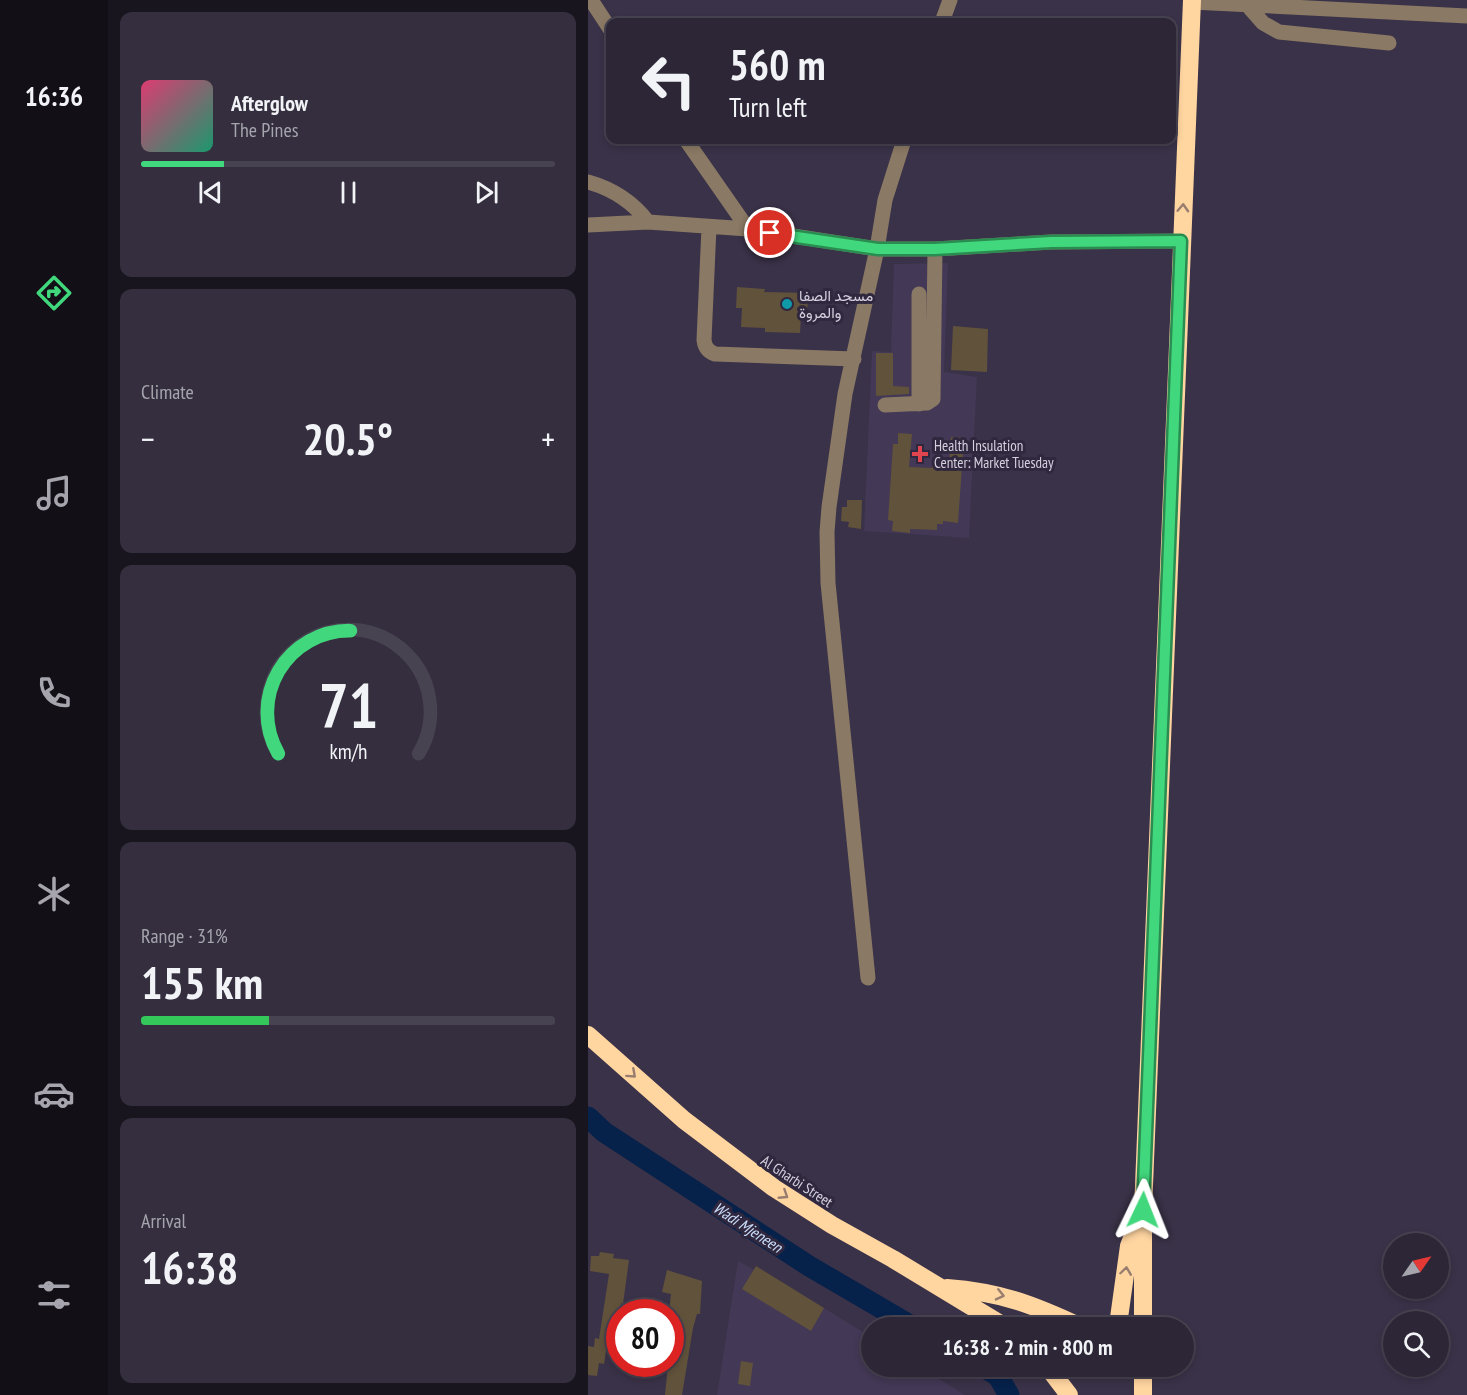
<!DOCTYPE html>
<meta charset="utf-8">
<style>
body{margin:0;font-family:"PT Sans Narrow",Vazirmatn,sans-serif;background:#342e3e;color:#f1f3f6;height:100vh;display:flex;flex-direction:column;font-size:22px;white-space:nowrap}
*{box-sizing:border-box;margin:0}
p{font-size:20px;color:#a6a5ad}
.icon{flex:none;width:33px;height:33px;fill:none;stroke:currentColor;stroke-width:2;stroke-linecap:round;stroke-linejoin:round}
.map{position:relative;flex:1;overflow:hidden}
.drawer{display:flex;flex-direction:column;gap:12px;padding:12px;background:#18151e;width:480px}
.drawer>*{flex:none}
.banner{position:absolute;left:18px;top:18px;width:570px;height:126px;border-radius:12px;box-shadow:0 3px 9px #0003,0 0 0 2px #484351;background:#2c2636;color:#f1f3f6;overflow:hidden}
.needle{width:39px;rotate:56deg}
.buttons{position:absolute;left:795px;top:1233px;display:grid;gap:12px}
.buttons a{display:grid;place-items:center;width:66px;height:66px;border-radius:50%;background:#2c2636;box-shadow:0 3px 9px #0003,0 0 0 2px #484351;font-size:30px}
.speed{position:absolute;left:18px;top:1299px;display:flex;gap:12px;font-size:30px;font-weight:700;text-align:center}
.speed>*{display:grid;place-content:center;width:78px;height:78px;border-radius:50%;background:#2c2636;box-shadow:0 3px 9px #0003,0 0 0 2px #484351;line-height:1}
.speed .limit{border:9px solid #d22;background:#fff;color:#111}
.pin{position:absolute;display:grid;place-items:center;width:51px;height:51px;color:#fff;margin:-26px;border:3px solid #fff;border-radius:50%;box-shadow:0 2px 6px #0007}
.me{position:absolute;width:66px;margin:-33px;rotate:2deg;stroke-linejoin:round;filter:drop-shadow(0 0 4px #0008)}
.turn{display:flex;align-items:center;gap:21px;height:126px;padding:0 24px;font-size:27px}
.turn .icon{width:78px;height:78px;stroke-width:2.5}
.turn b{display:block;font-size:42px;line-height:51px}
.big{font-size:45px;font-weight:700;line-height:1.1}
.drawer .tile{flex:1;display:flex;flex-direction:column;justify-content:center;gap:9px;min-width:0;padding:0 21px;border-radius:12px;background:#342e3e}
.drawer .dial{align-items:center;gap:0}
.dial svg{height:156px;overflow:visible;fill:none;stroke:#484351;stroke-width:7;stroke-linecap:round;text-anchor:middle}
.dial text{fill:#f1f3f6;stroke:none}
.song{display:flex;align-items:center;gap:18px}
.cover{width:72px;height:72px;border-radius:9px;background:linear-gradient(135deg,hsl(340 70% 55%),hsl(160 70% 35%))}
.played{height:6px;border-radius:3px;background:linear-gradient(90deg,#41d77c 20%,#484351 20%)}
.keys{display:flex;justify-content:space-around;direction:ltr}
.heat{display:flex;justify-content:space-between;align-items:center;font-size:33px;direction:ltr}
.charge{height:9px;border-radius:4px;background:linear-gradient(90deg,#34c759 31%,#484351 0)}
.trip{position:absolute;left:273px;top:1317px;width:333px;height:60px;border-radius:30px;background:#2c2636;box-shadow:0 3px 9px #0003,0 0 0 2px #484351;font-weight:700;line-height:60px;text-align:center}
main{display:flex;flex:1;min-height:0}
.tab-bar{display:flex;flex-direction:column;width:108px;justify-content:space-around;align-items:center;background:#120f16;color:#a6a5ad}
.tab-bar .icon{width:42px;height:42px}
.tab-bar .selected{color:#41d77c}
.tab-bar b{font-size:27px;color:#f1f3f6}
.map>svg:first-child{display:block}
.built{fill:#433855}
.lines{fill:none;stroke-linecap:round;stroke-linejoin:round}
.river{stroke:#06214a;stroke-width:21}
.building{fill:#61523b}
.minor{stroke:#8a7964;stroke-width:15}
.highway{stroke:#ffd5a0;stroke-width:18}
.oneway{stroke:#987e6f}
.route-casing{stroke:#2a8c51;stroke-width:15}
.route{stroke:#41d77c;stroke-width:10}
.culture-dot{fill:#0f9aa8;stroke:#30283e;stroke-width:2}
.health-dot{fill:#e0444e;stroke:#30283e;stroke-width:2}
.labels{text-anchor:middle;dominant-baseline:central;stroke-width:6;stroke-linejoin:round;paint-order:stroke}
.poi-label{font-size:15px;fill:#d5d0df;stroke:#30283e;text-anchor:start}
.street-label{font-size:15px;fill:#d5d0df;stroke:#30283e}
.water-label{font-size:16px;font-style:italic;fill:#cbdefb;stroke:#30283e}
</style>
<main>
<nav class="tab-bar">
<b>16:36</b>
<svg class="icon selected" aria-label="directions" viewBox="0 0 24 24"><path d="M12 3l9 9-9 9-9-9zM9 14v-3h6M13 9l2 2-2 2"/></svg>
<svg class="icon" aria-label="music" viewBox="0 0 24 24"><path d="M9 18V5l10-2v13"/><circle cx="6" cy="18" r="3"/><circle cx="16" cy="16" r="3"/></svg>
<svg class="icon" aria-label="phone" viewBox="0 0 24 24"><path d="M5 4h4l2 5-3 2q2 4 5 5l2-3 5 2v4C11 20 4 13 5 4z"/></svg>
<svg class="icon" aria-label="climate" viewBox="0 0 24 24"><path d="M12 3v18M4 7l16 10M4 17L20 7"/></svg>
<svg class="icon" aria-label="car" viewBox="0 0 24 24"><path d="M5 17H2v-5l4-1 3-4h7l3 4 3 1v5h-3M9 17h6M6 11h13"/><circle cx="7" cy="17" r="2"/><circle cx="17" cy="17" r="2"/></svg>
<svg class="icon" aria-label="filters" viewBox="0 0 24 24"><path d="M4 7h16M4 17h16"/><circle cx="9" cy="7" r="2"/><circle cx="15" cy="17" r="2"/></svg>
</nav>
<section class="drawer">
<div class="tile">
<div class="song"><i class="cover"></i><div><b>Afterglow</b><p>The Pines</p></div></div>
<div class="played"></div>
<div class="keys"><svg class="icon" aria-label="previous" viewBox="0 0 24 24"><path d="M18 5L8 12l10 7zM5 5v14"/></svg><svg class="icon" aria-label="pause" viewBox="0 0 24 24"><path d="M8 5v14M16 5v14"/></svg><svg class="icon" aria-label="next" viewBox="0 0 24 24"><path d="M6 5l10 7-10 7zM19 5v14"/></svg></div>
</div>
<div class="tile"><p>Climate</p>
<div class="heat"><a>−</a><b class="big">20.5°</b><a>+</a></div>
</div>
<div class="tile dial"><svg viewBox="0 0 100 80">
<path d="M14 69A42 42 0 1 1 86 69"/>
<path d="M14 69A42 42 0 0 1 51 6" stroke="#41d77c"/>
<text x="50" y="56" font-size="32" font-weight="700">71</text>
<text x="50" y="72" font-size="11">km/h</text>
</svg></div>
<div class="tile"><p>Range · 31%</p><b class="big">155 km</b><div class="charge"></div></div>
<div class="tile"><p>Arrival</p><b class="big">16:38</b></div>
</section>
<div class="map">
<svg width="879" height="1395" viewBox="0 0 879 1395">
<rect width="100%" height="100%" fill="#3a3248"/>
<path class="built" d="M360,263L356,372L389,377L381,538L276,531L284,351L303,352L306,264Z
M150,1261L236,1308L283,1337L284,1366L331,1367L377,1395H129Z"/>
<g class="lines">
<path class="river" d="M0,1117L16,1132L221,1266L327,1328
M394,1366L410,1376L421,1395"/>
</g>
<path class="building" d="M149,287L177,289L176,292L220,293L219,316L213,315L212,333L177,332V328L153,327L154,308H148Z
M365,326L400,329L399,372L363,370Z
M288,353H305V386L321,387V394L288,396Z
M310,433L324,434L321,467L344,468V464L361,465L363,437L376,438L370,523L355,521V524H349V530L322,529V533L304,531L305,521L300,520L305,444H310Z
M259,500H274L273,529L260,527L261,522L253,521L254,507H259Z
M12,1252L26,1254L25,1258L41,1260L35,1304L33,1303L26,1346L19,1345L16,1364L11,1363L9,1376L0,1375V1346L6,1347L7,1338L11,1339L21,1274L2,1271L3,1256H11Z
M168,1266L236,1308L223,1331L154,1289Z
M79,1270L114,1281L112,1314H109L105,1328L94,1395H77L80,1364H82L85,1320H82L81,1312L83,1294L74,1292Z
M153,1361L165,1363L162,1386L150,1384Z"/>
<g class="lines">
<path class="minor" d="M3,0L22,29
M604,2L879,16
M660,6L675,23L691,32L801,43
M354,22L362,0
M98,140L160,229
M0,182C25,189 44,201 60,222
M0,225L60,222L160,229L289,249H347L463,242L593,241
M121,227L116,340C117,348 120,351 127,354L266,359
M331,404V294
M297,405L339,403L345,399L347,249
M280,978L240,583L239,532L241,507L257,394L289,249L297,200L316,140"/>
<path class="highway" d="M0,1035L96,1120L186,1188L244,1225L305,1259L419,1328
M359,1288C413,1292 446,1305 495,1328
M527,1328L531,1318L541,1246L555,1210L604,0
M555,1328V1221
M459,1366L481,1395
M555,1395V1366"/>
</g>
<defs><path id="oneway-chevron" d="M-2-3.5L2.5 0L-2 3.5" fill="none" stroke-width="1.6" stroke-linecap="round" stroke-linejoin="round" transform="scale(1.5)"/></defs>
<g class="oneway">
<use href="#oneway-chevron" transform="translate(595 208) rotate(-87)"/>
<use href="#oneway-chevron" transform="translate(44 1074) rotate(42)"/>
<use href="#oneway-chevron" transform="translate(196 1195) rotate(33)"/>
<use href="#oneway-chevron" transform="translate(538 1271) rotate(-82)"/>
<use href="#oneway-chevron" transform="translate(412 1295) rotate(13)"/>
</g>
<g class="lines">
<defs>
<path id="route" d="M182,233L290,249H347L463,242L593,241L555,1210"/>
</defs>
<use href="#route" class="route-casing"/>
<use href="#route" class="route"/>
</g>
<circle class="culture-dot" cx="199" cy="304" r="6"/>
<path class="health-dot" d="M329 445h6v6h6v6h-6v6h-6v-6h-6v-6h6z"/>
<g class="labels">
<g class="poi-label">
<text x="211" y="295">مسجد الصفا<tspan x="211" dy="17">والمروة</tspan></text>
<text x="346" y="445">Health Insulation<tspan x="346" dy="17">Center: Market Tuesday</tspan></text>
</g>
<g class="street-label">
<text transform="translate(209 1181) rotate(33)">Al Gharbi Street</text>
</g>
<g class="water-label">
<text transform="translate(160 1227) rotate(33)">Wadi Mjeneen</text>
</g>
</g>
</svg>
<div class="buttons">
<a><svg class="needle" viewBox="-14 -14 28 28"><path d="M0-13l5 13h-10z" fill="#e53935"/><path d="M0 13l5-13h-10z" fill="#a6a5ad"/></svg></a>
<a><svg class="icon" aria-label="search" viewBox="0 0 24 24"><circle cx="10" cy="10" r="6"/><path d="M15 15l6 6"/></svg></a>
</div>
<div class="speed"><div class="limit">80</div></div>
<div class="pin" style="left:182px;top:233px;background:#d93025"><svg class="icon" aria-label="arrive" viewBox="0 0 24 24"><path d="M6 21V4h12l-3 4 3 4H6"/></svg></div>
<svg class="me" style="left:555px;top:1210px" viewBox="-20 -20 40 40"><path d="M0-17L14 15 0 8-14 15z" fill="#41d77c" stroke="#fff" stroke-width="4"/></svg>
<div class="trip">16:38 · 2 min · 800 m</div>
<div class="banner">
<div class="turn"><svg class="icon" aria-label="left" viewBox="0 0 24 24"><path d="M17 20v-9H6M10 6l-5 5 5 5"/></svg><div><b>560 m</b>Turn left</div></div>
</div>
</div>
</main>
